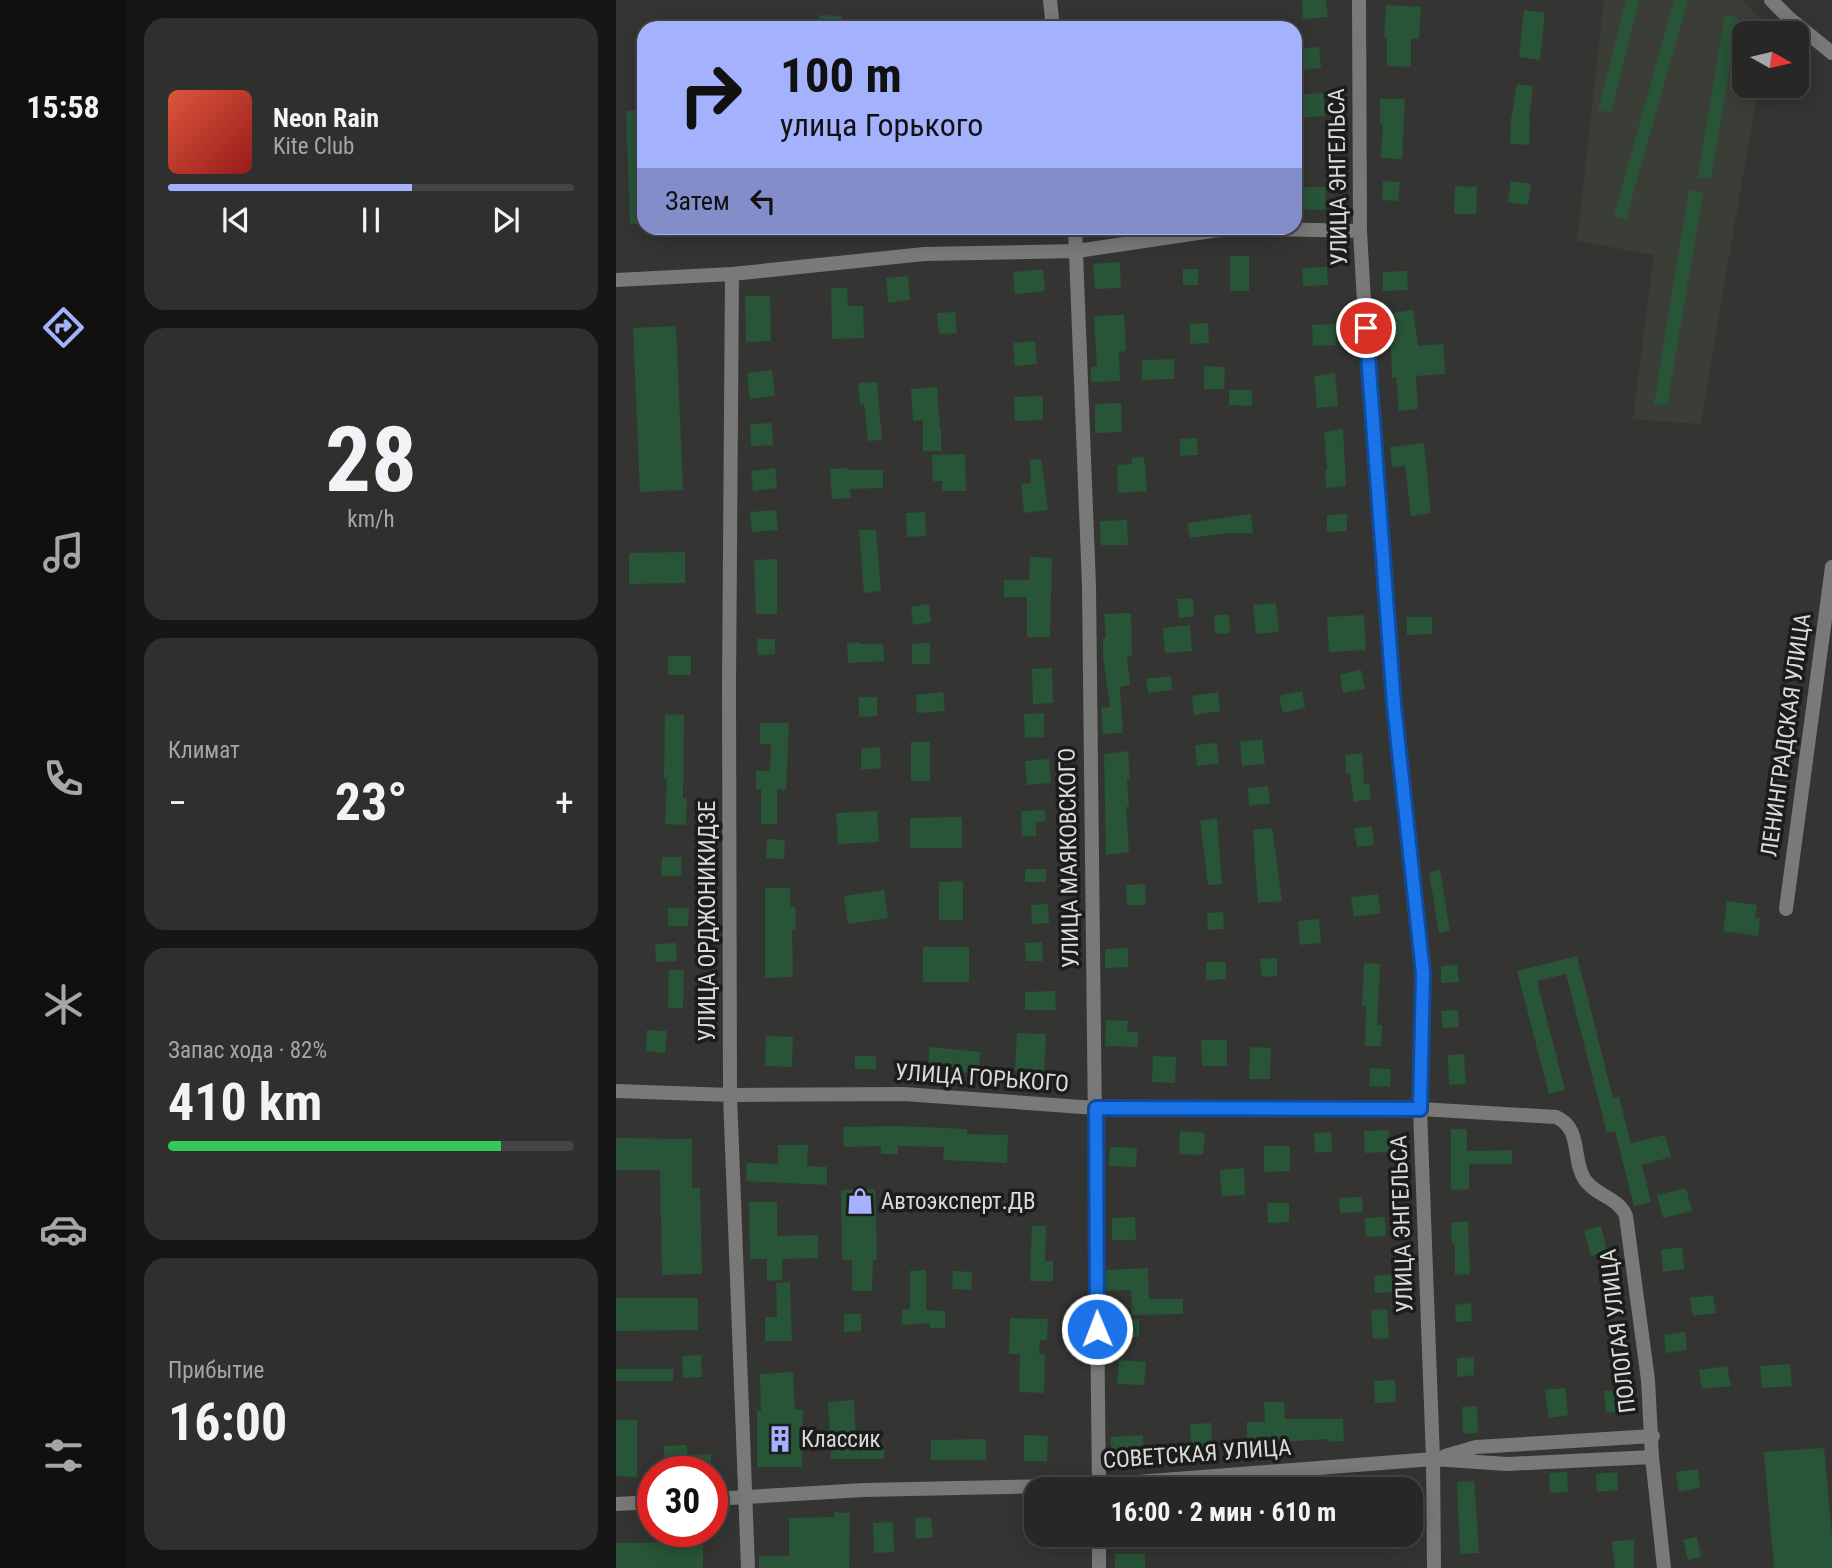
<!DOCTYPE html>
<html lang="ru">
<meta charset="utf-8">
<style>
body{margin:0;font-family:"Roboto Condensed",sans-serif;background:#2f302e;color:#f1f3f6;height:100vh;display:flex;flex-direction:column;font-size:26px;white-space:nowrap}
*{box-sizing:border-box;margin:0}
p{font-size:23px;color:#a4a6a7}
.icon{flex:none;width:38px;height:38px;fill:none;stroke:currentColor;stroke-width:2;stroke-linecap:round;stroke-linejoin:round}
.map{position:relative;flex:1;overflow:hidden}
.details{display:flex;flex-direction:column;gap:18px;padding:18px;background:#151615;width:490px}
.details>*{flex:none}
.guide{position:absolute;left:21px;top:21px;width:665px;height:214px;border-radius:21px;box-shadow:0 4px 18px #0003,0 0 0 2px #434443;background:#a4b1fc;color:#111;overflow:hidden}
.needle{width:46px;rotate:98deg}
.tools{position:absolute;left:1116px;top:21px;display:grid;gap:14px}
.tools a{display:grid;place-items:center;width:77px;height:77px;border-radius:14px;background:#272826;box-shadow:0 4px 18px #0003,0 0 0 2px #434443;font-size:35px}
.speed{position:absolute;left:21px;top:1456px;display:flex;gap:14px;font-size:35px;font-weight:700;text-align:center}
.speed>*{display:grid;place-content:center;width:91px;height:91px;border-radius:50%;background:#272826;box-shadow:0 4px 18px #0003,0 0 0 2px #434443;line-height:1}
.speed .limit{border:10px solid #d22;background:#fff;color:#111}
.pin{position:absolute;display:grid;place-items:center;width:60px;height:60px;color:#fff;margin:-30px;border:4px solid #fff;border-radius:50%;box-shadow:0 2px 7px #0007}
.me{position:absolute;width:77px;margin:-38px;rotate:359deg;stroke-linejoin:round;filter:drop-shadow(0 0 5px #0008)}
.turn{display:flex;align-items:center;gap:24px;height:147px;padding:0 28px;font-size:32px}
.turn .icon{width:91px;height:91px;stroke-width:2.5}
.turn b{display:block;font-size:49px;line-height:60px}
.then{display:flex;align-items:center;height:66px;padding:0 28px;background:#0003;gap:14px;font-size:26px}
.big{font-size:52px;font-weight:700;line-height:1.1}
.details .tile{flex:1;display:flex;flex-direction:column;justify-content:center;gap:10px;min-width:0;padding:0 24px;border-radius:21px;background:#2f302e}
.details .dial{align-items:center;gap:0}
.dial b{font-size:91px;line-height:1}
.song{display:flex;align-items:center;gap:21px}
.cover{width:84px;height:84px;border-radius:10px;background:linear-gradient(135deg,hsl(10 70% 55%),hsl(0 70% 35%))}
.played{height:7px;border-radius:4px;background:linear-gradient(90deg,#a4b1fc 60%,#434443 60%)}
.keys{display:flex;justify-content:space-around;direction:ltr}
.heat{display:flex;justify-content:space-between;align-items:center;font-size:38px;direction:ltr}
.charge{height:10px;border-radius:5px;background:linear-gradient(90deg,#34c759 82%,#434443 0)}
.trip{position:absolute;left:408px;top:1477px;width:399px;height:70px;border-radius:21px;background:#272826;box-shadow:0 4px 18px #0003,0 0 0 2px #434443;font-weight:700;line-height:70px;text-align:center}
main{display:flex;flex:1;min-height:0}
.menu{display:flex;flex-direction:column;width:126px;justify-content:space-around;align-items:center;background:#10100f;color:#a4a6a7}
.menu .icon{width:49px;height:49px}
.menu .current{color:#a4b1fc}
.menu b{font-size:32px;color:#f1f3f6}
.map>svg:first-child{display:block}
.built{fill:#3b3e36}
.building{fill:#285437}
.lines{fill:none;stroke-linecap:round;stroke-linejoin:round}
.minor{stroke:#797977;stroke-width:14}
.route-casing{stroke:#114b97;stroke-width:18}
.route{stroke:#1a73e8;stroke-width:12}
.labels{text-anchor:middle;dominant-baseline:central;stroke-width:7;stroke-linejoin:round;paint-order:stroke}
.street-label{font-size:23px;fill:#dadbd9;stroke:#1c1c1b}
.poi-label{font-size:23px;fill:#dadbd9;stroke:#1c1c1b;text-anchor:start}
</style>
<main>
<nav class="menu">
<b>15:58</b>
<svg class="icon current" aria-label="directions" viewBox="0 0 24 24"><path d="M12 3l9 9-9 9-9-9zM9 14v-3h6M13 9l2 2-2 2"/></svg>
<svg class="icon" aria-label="music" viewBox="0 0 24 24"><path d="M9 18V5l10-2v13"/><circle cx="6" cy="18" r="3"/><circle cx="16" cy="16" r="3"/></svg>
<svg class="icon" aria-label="phone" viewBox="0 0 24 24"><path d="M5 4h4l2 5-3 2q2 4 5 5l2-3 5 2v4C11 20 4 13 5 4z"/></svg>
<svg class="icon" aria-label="climate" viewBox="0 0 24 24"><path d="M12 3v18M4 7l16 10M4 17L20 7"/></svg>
<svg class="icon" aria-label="car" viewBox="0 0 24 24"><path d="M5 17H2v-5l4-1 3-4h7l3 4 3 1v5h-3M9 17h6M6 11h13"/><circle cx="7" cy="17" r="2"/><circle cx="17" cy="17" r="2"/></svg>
<svg class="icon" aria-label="filters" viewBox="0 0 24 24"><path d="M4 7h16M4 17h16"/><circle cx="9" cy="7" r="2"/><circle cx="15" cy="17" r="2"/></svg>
</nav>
<section class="details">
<div class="tile">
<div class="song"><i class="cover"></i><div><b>Neon Rain</b><p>Kite Club</p></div></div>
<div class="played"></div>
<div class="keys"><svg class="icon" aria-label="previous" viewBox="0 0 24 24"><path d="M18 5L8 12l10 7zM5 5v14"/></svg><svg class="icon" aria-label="pause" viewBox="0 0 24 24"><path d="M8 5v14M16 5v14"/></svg><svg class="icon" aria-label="next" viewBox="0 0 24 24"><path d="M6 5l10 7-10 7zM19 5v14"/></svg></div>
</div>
<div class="tile dial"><b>28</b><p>km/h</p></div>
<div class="tile"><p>Климат</p>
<div class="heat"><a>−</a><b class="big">23°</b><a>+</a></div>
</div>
<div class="tile"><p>Запас хода · 82%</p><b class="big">410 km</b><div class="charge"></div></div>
<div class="tile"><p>Прибытие</p><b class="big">16:00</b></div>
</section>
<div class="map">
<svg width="1216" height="1568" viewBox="0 0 1216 1568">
<rect width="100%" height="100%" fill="#343532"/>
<path class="built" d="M988,0H1127L1152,26L1151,33H1129V86H1142L1085,424L1017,419L1038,255L961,241Z"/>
<path class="building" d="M686,0H710L712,17L687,19Z
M1010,0H1023L995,113L982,110Z
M1058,0H1072L1010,219L998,216Z
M770,5L805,7L803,39H795V67L771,66V37H768Z
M908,10L929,13L924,60L903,57Z
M203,15L226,16V28H203Z
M1109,15L1122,18L1095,179L1082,177Z
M703,47L705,68L687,70L686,48Z
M901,84L917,86L913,120L914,121L913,145L894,144L895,120Z
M707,93L709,116L679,118V95Z
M764,99H789L786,159L765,158L767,124H764Z
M28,110V224H14L10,111Z
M767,181L784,182L782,201L766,200Z
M895,181L915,184L912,205L892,202Z
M839,186L861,187L860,214H838Z
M683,187H710L709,210L683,209Z
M1073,190L1087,192L1051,406L1038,404Z
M614,256H633V291H614Z
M504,262L505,288L479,289L477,264Z
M711,267L712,285L687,286L686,268Z
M427,269L429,291L399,294L397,272Z
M567,269H582V285H567Z
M791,271L792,290L767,291V272Z
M292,276L294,300L272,303L270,278Z
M215,288H231L232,306H247L248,338L216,339Z
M129,296H154L155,341L130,342Z
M797,310L802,346L827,344L829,374L800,376L802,409L783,411L780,377L776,378L775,348L771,314Z
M339,312L341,333L323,334L321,313Z
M508,315L510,351L503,352L504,381L475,382V367H481L478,316Z
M592,323L593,343L574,344V324Z
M720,324V345L697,346L696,325Z
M60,326L67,490L24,492L17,328Z
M419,341L421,364L399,366L397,343Z
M558,359V379L526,380V360Z
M588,366L609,367L608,389H588Z
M156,370L159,396L134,399L131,373Z
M719,373L722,406L701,408L698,376Z
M261,382L266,440L252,441L248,404L244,405L242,383Z
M321,387L324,429H325V451H307V420L297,421L295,389Z
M613,390H636V406L613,405Z
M427,396V420L399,421L398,397Z
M505,403L506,432L479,433V404Z
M156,423L157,445L135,446L134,424Z
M727,429L730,486L710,488L709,470H711L708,432Z
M581,438L582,455L564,456V439Z
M808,443L815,513L795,516L789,466L776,467L774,447Z
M349,454L350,491H326V481H317L316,455Z
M528,457L531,491L502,493L501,465L516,464V458Z
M425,459L432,510L408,513L405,484L415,483L414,460Z
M159,468L161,488L137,491L135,471Z
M233,468V470H267V488L234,489L235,498L216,499L214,469Z
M160,510L162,530L136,532L134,512Z
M309,512L310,536L291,537L290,513Z
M635,514L637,533H611L574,538L571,523Z
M731,514V531L711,532V515Z
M511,520L512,545H485L484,521Z
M243,530H260L265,591L248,593Z
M69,552V583L13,584V553Z
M414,557L436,558L434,637H411V597H388V580H413Z
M161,559V614H140L138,560Z
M577,598L578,616L563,618L561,599Z
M660,603L663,632L640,634L637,605Z
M313,604L315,622L297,625L295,607Z
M515,613L516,656H511L514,685L504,687L507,733L487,734L485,708L494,707L487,657V638H490L488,614Z
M598,615H613L614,633L599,634Z
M748,615L750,650L713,652L711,617Z
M791,617H816V634L791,635Z
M574,625L576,651L549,653L547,628Z
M141,639H159V654L142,655Z
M243,642V644H267L268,661L232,663L231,643Z
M306,643H314V664H296V644Z
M52,656H75V675H52Z
M436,668L437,703L417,704L416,669Z
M745,670L749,689L727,693L724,674Z
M555,676L556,690L532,693L530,679Z
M686,691L689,708L667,713L663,696Z
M327,692L329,711L301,713L300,695Z
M602,692L604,711L578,715L576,696Z
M243,697H261V716L243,717Z
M428,713V737L409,738L408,714Z
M49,714L68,715L67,798H71L70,825L49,824L51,779H48Z
M144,723H173L170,790L161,789V824H145V789H140V771H154L155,744H144Z
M646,739L649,764L626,766L624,742Z
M295,742H314V781H295Z
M601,743L603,763L581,766L579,745Z
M264,747L265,768L245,770V749Z
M512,751L514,779H511L513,807H510L513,852L490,855L488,754Z
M746,753L748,784L753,783L755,799L738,802L734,773H730L729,755Z
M433,759L435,783L411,785L409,761Z
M652,786L654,803L633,806L632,788Z
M429,810L430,821L420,822V836H406L405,811Z
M261,811L263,842L222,844L220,813Z
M346,817V848H294V818Z
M601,818L606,884L592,885L584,821Z
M756,826L758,845L741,847L738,829Z
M656,828L666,901L642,903L637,830Z
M151,839L169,840L168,859L150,858Z
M46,857H66L65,876H45Z
M409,869H430V882H409Z
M824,870L834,931L823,933L813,872Z
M347,881V920H323V882Z
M529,884L530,905H511L510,885Z
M149,888H174V907H179L180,930H176L177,977L149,978Z
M268,890L272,918L232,924L228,896Z
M762,894L765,913L738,917L735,897Z
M1111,901L1141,905L1139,918H1144L1142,936L1107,931Z
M432,904L433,923L416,924L415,905Z
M52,908H73L72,926H52Z
M607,912L608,929L592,930L591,913Z
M703,919L705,943L684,945L682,921Z
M426,942L427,961H410L409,943Z
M60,943L61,961L40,962L39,944Z
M307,947H353V982H307Z
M512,948V967L489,968V949Z
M961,956L997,1098L1003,1097L1015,1143L1049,1135L1055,1157L1026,1165L1035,1202L1018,1206L999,1131L991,1133L950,974L921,981L949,1090L933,1094L901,971Z
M661,958V976L646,977L644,959Z
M590,962H610V979L590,980Z
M748,963L764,964L761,1025H766L765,1046H749L750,1006H746Z
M841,965L843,982L825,983V966Z
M53,970H68L67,1008H52Z
M439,991L440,1010H409V992Z
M842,1010L843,1027L827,1028L825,1011Z
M490,1020L512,1021L511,1032H522V1047L489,1046Z
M31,1030L51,1031L49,1053L30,1051Z
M401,1033L430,1034L428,1072L399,1071Z
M150,1036L177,1037L176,1067L149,1066Z
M585,1040H611V1066H586Z
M313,1047L364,1052L363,1074L332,1071V1082H312Z
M634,1047L655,1048L654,1079H633Z
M848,1054L850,1084L833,1085L832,1055Z
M239,1056H260V1069H239Z
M537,1056L560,1057L559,1083L536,1082Z
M754,1068L775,1069L774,1087L753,1086Z
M282,1126L351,1129V1134L392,1135L391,1163L327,1160L328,1147L282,1146V1154H265V1146L228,1147L227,1127Z
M835,1129H851V1151L896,1150V1164H853V1189L835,1190Z
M773,1130V1152L749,1153L748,1131Z
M564,1131L589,1133L587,1155L563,1154Z
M715,1132L716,1151L699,1153L698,1133Z
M0,1138L76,1139V1188H84L86,1274L46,1275L44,1170H0Z
M162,1145H192L191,1166L211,1167V1185L130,1181L131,1163L162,1164Z
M648,1146H674V1171L648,1172Z
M494,1147L521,1148L520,1167L493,1166Z
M628,1168L629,1195L606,1196L604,1170Z
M1070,1188L1076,1211L1047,1218L1041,1195Z
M259,1189L261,1260H257L256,1291H236V1260H226L225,1190Z
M746,1197L747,1212L724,1213L723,1198Z
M133,1202H161V1236L202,1235V1258L166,1259V1280L151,1281V1259H134Z
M651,1203H673V1222L652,1223Z
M519,1217L520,1240H496V1218Z
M769,1217L770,1236L750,1237L749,1218Z
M852,1221L854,1274L839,1275V1243H836L835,1223Z
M416,1226H430L429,1261H437V1281H414Z
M985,1226L991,1252L975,1256L968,1231Z
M1066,1247L1068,1269L1047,1272L1045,1250Z
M532,1268L533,1299H567V1314L516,1315L515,1290L490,1291V1270Z
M310,1270V1310L329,1311V1328H314V1323L286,1325V1310L294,1309V1271Z
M337,1271L356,1272L355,1290L336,1289Z
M777,1274L778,1292L759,1293L758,1276Z
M174,1282L176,1341H149V1317H161L160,1283Z
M1097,1295L1100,1313L1077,1316L1074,1298Z
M0,1298H82V1330L0,1331Z
M855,1303L856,1321L840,1322L839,1305Z
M771,1309L773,1338L757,1339L755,1310Z
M228,1314H245V1331L228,1332Z
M394,1318L432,1319L431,1340H424L423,1354L429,1355L428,1393L403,1392L404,1354H393Z
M523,1319V1337H503V1320Z
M1069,1332L1071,1350L1050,1353L1048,1335Z
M85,1355L86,1377L67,1378L66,1356Z
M858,1357V1375L841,1377V1358Z
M503,1360L530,1362L528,1385L501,1384Z
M1174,1364L1176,1386L1146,1388L1144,1366Z
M1111,1366L1115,1386L1086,1389L1083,1370Z
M0,1369H57V1381H0Z
M177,1372L179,1410H187L186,1467H141V1411H145L144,1374Z
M779,1380L780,1402L759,1403L758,1381Z
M949,1388L952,1415L933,1418L929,1390Z
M1005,1390L1007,1411L990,1413L988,1391Z
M238,1400L240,1443H268V1459H215L212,1402Z
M648,1402H668L669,1419H727L728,1441L713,1442V1439L631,1444V1422H649Z
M861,1406L862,1433L847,1434L846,1407Z
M0,1420H21V1477L0,1476Z
M595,1423L596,1447L576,1448L574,1424Z
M408,1435L432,1436L431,1461H408Z
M527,1435L528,1450L495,1452V1437Z
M370,1439V1460H315V1440Z
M71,1445V1462L48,1463V1446Z
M1208,1448L1216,1537V1568H1158L1148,1452Z
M95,1454V1471L72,1472L71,1455Z
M1082,1469L1084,1488L1063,1492L1060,1472Z
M951,1472L952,1492L934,1493L933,1473Z
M1001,1472L1002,1490L981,1492L980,1474Z
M858,1481L863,1553L844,1554L841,1482Z
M218,1512L234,1513L233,1568H143V1556H173V1518L218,1517Z
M315,1517L317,1537L300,1539L299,1518Z
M277,1522L278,1552L258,1553L257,1523Z
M1081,1537L1085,1557L1072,1560L1067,1540Z
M1018,1540V1568H999L996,1541Z
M87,1542V1568H0V1543Z
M499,1554H529V1568H499Z"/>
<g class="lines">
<path class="minor" d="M434,0L437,28
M743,0L744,231L748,302L778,705L807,973L804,1109L817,1459L818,1568
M1155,0L1173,18L1216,53
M459,228L473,586L483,1489
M116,274L113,687L114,1095L132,1568
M0,280L116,274L308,254L461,251L616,228L744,231
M1170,909L1216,567
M0,1091L114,1095L288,1094L480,1108L804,1109L940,1117C967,1129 955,1159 969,1180C980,1196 1002,1197 1010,1216L1032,1380L1036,1457L1048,1568
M829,1456L860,1447L1037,1436
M96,1499L248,1490L483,1485L817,1459L891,1464L1036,1457
M0,1504L37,1502
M483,1535V1568"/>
</g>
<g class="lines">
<defs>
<path id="route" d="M481,1329L480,1108L804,1109L807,973L778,705L750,328"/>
</defs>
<use href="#route" class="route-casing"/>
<use href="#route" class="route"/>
</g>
<defs>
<symbol id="shop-bare" viewBox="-9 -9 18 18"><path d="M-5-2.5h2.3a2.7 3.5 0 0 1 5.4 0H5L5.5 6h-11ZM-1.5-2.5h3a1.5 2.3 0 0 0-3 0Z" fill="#a4b1fc" stroke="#1c1c1b" stroke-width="2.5" paint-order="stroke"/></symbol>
<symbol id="building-bare" viewBox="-9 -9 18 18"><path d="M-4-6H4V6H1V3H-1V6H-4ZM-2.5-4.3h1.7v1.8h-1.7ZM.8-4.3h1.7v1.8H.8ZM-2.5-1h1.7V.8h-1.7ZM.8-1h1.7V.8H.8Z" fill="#a4b1fc" stroke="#1c1c1b" stroke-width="2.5" paint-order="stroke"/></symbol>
</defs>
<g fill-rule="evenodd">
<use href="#shop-bare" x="225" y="1182" width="38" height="38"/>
<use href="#building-bare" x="145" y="1420" width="38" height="38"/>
</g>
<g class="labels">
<g class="street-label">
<text transform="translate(722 177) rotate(-91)">УЛИЦА ЭНГЕЛЬСА</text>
<text transform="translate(1170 735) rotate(-82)">ЛЕНИНГРАДСКАЯ УЛИЦА</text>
<text transform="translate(453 858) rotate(-91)">УЛИЦА МАЯКОВСКОГО</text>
<text transform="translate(91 921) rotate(-90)">УЛИЦА ОРДЖОНИКИДЗЕ</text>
<text transform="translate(366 1078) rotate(4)">УЛИЦА ГОРЬКОГО</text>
<text transform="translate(786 1224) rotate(-92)">УЛИЦА ЭНГЕЛЬСА</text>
<text transform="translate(1002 1331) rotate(-97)">ПОЛОГАЯ УЛИЦА</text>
<text transform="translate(581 1454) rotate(-4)">СОВЕТСКАЯ УЛИЦА</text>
</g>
<g class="poi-label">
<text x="265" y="1201">Автоэксперт.ДВ</text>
<text x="185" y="1439">Классик</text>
</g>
</g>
</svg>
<div class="tools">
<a><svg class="needle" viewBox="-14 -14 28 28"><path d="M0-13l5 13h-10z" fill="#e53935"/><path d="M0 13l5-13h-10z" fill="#a4a6a7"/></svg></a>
</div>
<div class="speed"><div class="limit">30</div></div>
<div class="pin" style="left:750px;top:328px;background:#d93025"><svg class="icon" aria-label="arrive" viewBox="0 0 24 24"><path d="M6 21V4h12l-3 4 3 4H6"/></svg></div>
<svg class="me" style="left:481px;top:1329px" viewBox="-20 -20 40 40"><circle r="17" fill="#1a73e8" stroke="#fff" stroke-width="3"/><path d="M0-11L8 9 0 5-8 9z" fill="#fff"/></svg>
<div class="trip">16:00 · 2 мин · 610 m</div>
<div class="guide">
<div class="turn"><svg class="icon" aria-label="right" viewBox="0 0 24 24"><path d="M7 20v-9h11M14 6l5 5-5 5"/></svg><div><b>100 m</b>улица Горького</div></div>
<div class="then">Затем<svg class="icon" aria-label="left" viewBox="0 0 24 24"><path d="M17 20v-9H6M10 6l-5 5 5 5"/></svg></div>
</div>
</div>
</main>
